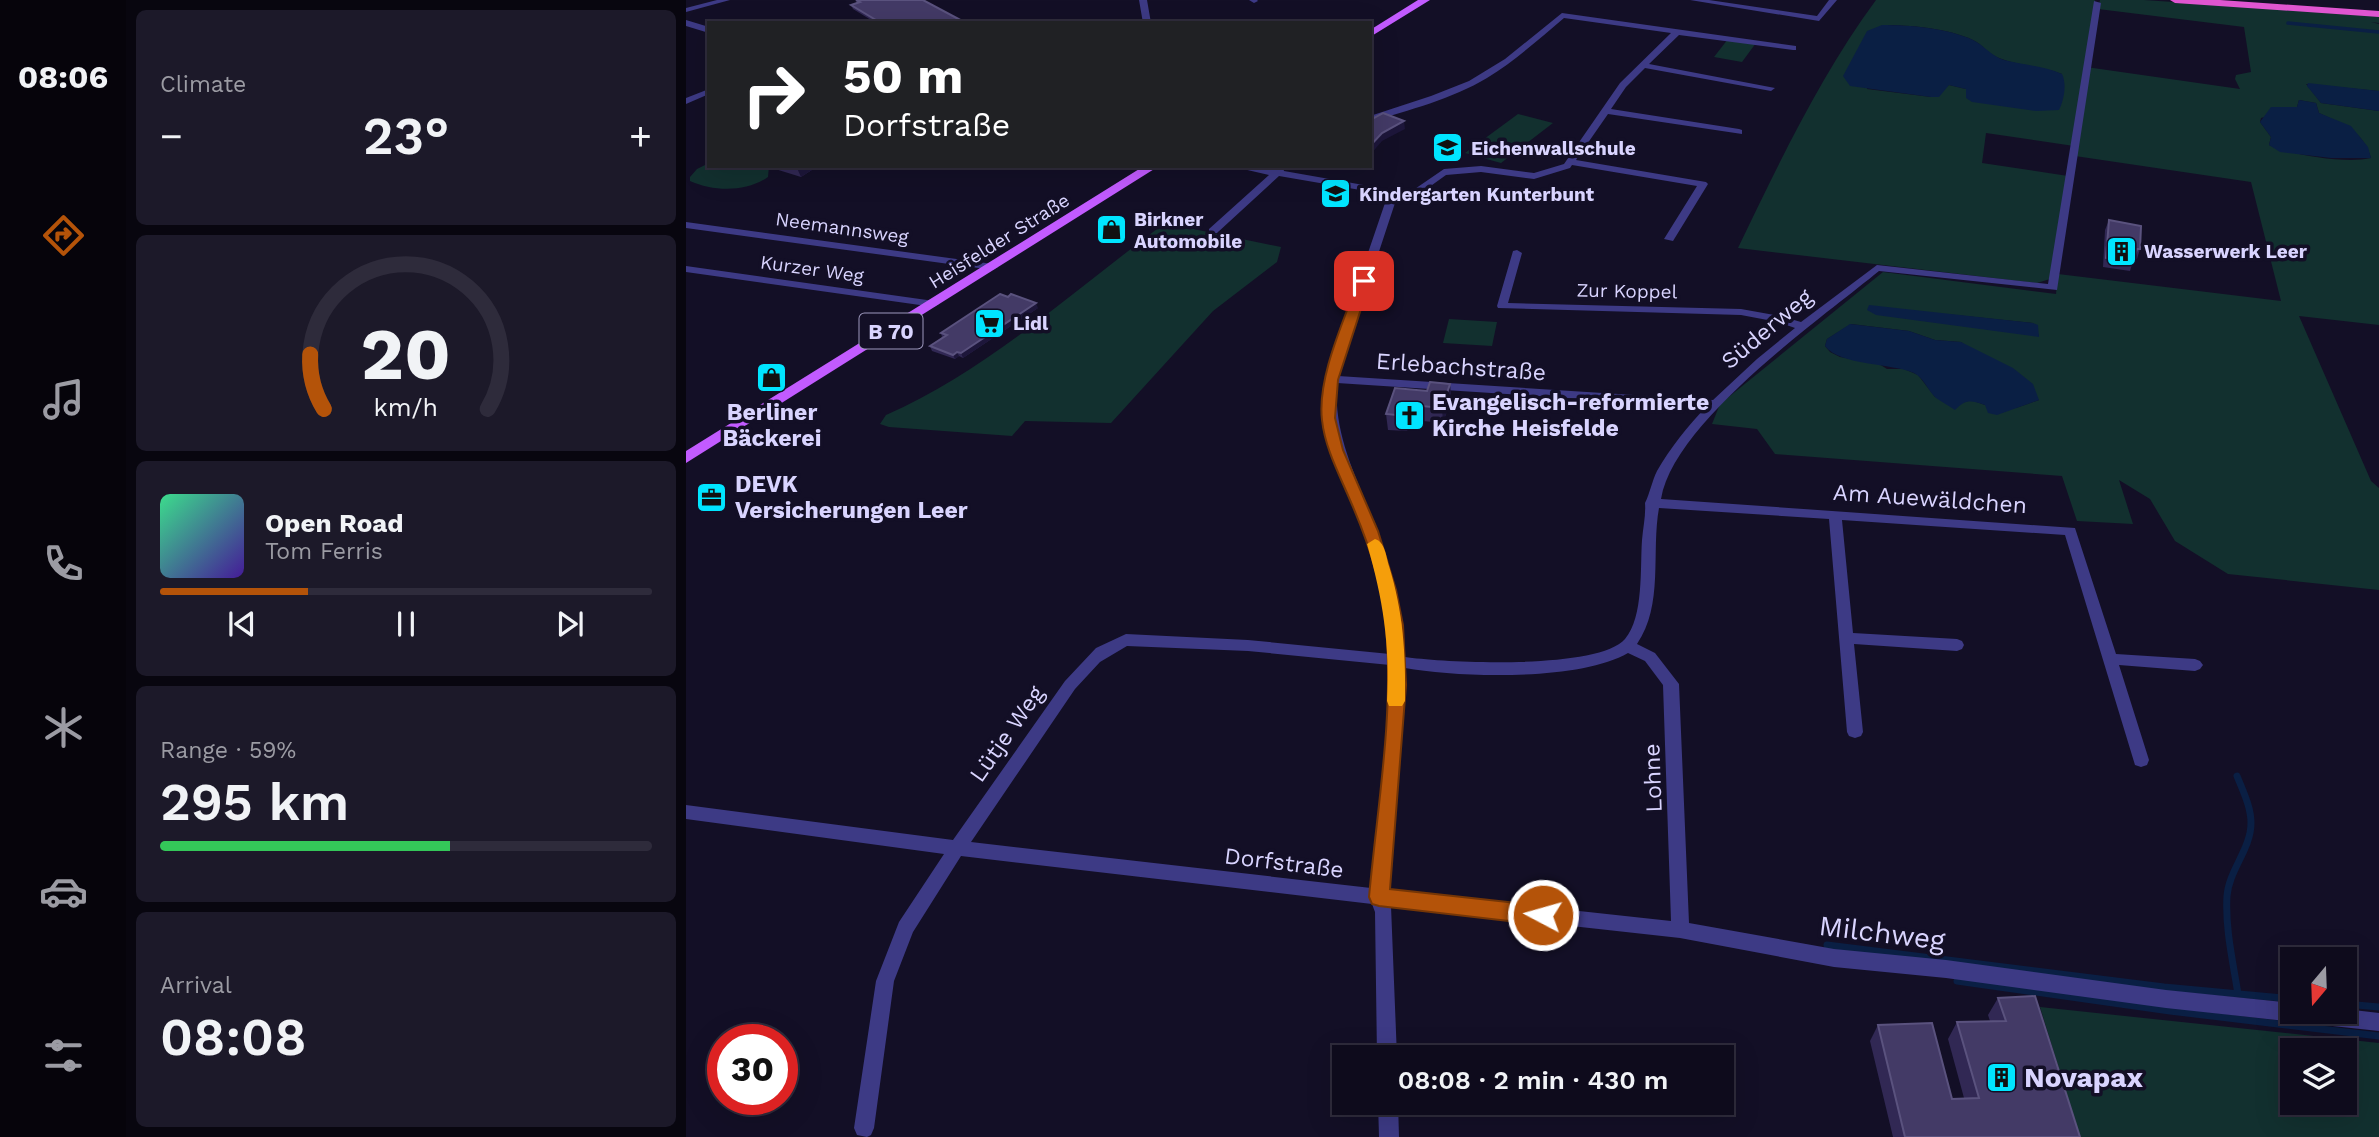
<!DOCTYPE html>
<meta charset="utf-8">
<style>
body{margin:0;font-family:"Work Sans",sans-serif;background:#1c1929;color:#f1f3f6;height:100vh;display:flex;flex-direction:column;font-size:26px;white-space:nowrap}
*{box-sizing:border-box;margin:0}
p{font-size:23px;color:#9b9ba3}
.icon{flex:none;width:38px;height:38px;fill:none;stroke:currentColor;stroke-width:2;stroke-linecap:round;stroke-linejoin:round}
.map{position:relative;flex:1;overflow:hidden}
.details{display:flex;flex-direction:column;gap:10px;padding:10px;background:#08060f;width:560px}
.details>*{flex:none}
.top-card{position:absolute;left:21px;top:21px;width:665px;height:147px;border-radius:0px;box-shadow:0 7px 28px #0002,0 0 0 2px #2e2b3b;background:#202124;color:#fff;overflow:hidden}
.needle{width:46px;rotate:199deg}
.fabs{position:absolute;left:1594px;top:947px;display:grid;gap:14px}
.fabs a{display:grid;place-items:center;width:77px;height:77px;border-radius:0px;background:#0e0b1c;box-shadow:0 7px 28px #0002,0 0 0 2px #2e2b3b;font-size:35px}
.speed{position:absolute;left:21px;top:1024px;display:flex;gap:14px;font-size:35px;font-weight:700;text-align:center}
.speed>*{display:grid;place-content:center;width:91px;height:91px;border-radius:50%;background:#0e0b1c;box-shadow:0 7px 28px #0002,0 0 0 2px #2e2b3b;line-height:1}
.speed .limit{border:10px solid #d22;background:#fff;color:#111}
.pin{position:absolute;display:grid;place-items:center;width:60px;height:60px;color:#fff;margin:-30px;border-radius:14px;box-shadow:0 4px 10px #0006}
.me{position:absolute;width:77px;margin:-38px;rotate:276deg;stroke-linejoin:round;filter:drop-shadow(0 0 5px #0008)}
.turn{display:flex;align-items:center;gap:24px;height:147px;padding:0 21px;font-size:32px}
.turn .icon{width:91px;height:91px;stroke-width:2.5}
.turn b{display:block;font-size:49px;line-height:60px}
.big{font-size:52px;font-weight:600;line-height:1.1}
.details .tile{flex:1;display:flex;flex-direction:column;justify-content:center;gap:10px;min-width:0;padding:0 24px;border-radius:10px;background:#1c1929}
.details .dial{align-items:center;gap:0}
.dial svg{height:182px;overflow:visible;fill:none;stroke:#2e2b3b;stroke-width:7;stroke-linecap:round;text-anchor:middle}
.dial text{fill:#f1f3f6;stroke:none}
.song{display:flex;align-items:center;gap:21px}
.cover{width:84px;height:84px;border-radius:10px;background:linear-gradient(135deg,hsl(150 70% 55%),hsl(260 70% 35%))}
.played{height:7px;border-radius:4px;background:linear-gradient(90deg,#b45309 30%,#2e2b3b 30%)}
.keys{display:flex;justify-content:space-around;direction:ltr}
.heat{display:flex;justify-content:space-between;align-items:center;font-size:38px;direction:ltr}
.charge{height:10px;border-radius:5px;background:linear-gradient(90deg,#34c759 59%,#2e2b3b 0)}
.trip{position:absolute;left:646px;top:1045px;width:402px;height:70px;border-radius:0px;background:#0e0b1c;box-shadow:0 7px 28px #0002,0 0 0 2px #2e2b3b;font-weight:600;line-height:70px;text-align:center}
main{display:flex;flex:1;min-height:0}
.tab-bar{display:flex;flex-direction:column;width:126px;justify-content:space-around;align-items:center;background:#06040b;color:#9b9ba3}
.tab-bar .icon{width:49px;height:49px}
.tab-bar .on{color:#b45309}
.tab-bar b{font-size:32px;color:#f1f3f6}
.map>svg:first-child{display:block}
.green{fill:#12302f;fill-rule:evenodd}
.water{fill:#0a1f44}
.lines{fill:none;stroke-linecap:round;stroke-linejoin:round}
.stream-far1{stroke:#0a1f44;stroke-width:3.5}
.stream{stroke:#0a1f44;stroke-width:7}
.minor{fill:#3d3a85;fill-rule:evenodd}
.tertiary{fill:#3d3a85;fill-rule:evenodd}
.primary{fill:#c25bff;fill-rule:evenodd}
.trunk{fill:#e055d1;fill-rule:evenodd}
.wall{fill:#312854}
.shaded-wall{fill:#1d163a}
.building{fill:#433a66;stroke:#5a527e;stroke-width:2}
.route{fill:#b45309;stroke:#753606;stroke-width:2}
.slow{fill:#f59e0b}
.labels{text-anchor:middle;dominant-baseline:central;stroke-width:7;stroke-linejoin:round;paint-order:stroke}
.far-poi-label{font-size:19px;font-weight:bold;fill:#d9d4ff;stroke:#130f26;text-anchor:start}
.far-street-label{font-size:19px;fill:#d9d4ff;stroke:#130f26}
.shield{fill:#130f26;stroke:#9e99be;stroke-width:2}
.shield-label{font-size:21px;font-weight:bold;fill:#d9d4ff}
.street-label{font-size:23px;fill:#d9d4ff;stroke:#130f26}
.poi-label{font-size:23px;font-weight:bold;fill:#d9d4ff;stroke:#130f26;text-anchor:start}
.near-street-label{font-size:28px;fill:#d9d4ff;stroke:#130f26}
.near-poi-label{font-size:28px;font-weight:bold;fill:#d9d4ff;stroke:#130f26;text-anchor:start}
</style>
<main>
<nav class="tab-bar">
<b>08:06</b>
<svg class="icon on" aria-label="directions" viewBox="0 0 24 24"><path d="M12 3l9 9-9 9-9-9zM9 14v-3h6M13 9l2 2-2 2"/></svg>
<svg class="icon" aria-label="music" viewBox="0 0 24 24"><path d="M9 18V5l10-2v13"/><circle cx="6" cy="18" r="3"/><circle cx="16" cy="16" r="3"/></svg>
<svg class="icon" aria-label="phone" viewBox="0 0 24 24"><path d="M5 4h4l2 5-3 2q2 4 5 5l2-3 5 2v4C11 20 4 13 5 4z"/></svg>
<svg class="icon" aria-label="climate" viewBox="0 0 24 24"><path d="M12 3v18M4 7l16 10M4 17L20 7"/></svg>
<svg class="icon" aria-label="car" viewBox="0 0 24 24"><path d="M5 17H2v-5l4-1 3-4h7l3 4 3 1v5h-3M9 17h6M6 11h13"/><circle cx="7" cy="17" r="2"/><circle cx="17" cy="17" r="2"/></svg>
<svg class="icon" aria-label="filters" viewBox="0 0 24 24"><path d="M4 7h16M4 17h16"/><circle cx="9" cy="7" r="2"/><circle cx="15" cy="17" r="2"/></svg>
</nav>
<section class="details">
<div class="tile"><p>Climate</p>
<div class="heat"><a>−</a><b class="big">23°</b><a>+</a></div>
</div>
<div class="tile dial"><svg viewBox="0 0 100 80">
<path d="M14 69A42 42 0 1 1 86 69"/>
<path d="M14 69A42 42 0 0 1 8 45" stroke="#b45309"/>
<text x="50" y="56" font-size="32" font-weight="700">20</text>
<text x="50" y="72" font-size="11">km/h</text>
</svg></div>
<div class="tile">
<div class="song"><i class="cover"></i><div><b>Open Road</b><p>Tom Ferris</p></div></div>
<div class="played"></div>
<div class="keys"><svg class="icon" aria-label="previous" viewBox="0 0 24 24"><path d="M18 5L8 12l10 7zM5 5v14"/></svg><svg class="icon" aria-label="pause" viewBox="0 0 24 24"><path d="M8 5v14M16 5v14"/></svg><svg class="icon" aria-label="next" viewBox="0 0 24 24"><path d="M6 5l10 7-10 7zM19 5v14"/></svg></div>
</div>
<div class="tile"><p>Range · 59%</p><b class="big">295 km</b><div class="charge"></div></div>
<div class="tile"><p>Arrival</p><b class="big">08:08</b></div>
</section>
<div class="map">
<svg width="1693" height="1137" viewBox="0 0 1693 1137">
<rect width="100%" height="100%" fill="#130f26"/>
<path class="green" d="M1190,0H1409L1400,67L1554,89L1549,79L1550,75L1565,72L1558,27L1412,9L1414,0H1458L1693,16V23L1685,22L1693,24V91L1620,84L1635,103L1693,111V325L1613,316L1685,481L1693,488V590L1542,574L1489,541L1464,499L1433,480L1447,524L1391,521L1376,476L1089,454L1071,429L1026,424L1034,404L1197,272L1370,294L1372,274L1595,301L1565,182L1389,156L1388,146L1300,133L1296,163L1382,176L1364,279L1351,283L1052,248C1093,163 1134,76 1190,0ZM1196,25C1224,25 1261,28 1287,40C1297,45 1302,54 1313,58C1333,66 1356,66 1376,74L1281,98L1280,89L1263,85L1245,97L1181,89ZM1613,100L1630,103L1633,113C1656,124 1678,131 1685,158C1660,164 1606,155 1583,145L1585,137L1574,122L1575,118L1611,107ZM1260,314L1347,323L1353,336L1232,320ZM1165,324L1223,331L1249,340L1275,342L1353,400L1330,408L1299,405L1285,400L1276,403L1249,397L1232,375L1218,369H1201L1193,364L1154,357L1144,352L1139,346L1141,339Z
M1042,39L1070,43L1056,62L1028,57Z
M832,114L867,123L815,163L779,153Z
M23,163V166H83L82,177C61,192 28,192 4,181V177L11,169Z
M464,220L595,247L591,262L527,311L425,423L339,421L326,436L203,427L194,424L200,415C300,371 384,294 471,229L458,224Z
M763,319L811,322L806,346L757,343Z
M1354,1007L1693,1043V1137H1394ZM1606,1050H1659V1102H1606Z"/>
<path class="water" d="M1196,25C1224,25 1261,28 1287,40C1299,46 1305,56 1318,60C1338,65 1357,66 1376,74C1381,84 1378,100 1373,110L1350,111L1286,102L1280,98V89L1263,85L1253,97H1245L1164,86L1157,76L1181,31Z
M1622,83L1693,91V111L1635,103L1621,86Z
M1613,100L1630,103L1633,113L1665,126L1682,147L1685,158H1645L1594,152L1583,145L1585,137L1574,122L1585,107H1611Z
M1183,305L1347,323L1352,325L1353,337L1190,315L1181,310Z
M1164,324L1223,331L1249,340L1275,342L1327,368L1347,384L1353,400L1311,415L1302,413L1299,405C1285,400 1279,399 1269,410C1263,406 1256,402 1250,398C1242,391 1238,378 1228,373C1206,363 1154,366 1139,346L1141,339Z"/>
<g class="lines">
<path class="stream-far1" d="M1602,23L1693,32"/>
<path class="stream" d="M1551,776C1557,791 1565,807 1565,823C1565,849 1543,870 1541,896C1539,928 1547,962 1552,994
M1141,945L1478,987L1606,999
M1271,981L1484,1011L1693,1036
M1659,1004L1693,1007"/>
<path class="minor" d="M31,0H44L0,12V8Z
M453,0H461L465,23H457Z
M563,0H571L572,1L568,3Z
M1004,0H1023L1131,16L1143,0H1151L1133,21Z
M1408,1L1415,3L1371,290L1193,271C1133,320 988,422 975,499L1389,528L1430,654L1509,659L1514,661L1517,665L1514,669L1509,671L1433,665L1463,760L1461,765L1455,767L1449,765L1379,535L1156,520L1167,633L1271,639L1276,641L1278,645L1276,649L1271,651L1168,644L1177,732L1175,736L1169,738L1163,736L1161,732L1143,519L973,508C965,552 978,605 951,644L969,653L993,684L1003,923L1148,949L1260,960L1480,990L1606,1003V1012H1659V1009L1693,1013V1031L1480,1008L1260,978L1148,967L994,938L705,906L711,1057H691L689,912L686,904L275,856L227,932L208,981L188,1128L185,1135L181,1137L171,1135L168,1128L190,981L213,922L258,854L0,819V805L267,840L379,681L410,648L440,634L562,640L704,654C701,612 693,573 679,533C659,477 634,441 639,379L699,203L697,198L686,192L593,176L531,233H523V229L583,175L544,166C557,166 585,172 594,167L597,168L598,171L689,187L703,193H723L758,169L795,166L848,173L878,164L934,83L985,33L878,18C853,39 829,61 801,78C766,99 723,110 684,122V116L745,96L783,81L819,59L876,13L1110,46V50H1107L993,35L963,64L1089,88L1085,91L959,68L940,87L925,109L1053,129L1056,130V134L922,114L890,160L1020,182L1022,184L987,241L978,239L1011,186L886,165L884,168L848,179L795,172L760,175L728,198L707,199L709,203L652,376L1027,400L1071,359L1109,328L1092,322L1055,315L812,308L811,306L827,251L831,250L836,253L822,303L1055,309L1094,316L1115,322L1191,265L1362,284ZM651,383L1020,407C1002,426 984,448 971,471C966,481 964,493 959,503C960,515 957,528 956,540C954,567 958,617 939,639C912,670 760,663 719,657C715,613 707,572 691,531C673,481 647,438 651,383ZM441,646L562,651L704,665L701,727L685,888L285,842L389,689L414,662ZM942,653L959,661L977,685L985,921L702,890L717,727L719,668C774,678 894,681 942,653Z
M23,89V94L0,104V98Z
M0,222L307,264L312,267L307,270L0,228Z
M0,266L248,301L253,304L248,307L0,272Z
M692,1102H712L713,1137H693Z"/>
<path class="tertiary" d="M0,20L23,27V33L0,26Z"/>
<path class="primary" d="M732,0H744L684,37V30Z
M458,166H473L0,463V451Z"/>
<path class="trunk" d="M1484,0H1534L1693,11V17L1489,3Z"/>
</g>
<path class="wall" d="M170,0L280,23H190L167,9L165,5L171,3Z
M85,166H132L115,177L86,168Z
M1423,220L1454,249L1451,259L1448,258L1444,271L1417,267L1419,230Z
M352,308L277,358L273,356L269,359L246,351L244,346L256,337L255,333Z
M764,384L765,399L757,423L737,421L735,428L723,427L721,431L702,430L700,414L741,391Z
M1312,998L1394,1137H1207L1184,1041L1192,1025L1266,1099L1278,1098L1262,1039L1271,1022L1304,1021L1302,1015Z"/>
<path class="shaded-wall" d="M718,121L719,129L696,141L684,155V146L696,133Z
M114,166H132L115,177L111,168Z
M350,303L352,308L277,358L275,353Z
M271,352L273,356L269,359L267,355Z
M764,384L765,399L757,423L756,408Z
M736,406L737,421L735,428L734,412Z
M721,411L723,427L721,431L720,416Z"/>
<path class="building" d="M170,0H237L280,23H195L165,5L174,2Z
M697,113L718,121L696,133L684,146V120Z
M1423,220L1455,226L1454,249H1451L1447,262L1420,258Z
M314,294L322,297L325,294L350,303L275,353L271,352L267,355L244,346L261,335L255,333Z
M744,382L764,384L756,408L736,406L734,412L721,411L720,416L700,414L709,388L741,391Z
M1349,996L1394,1137H1219L1192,1025L1246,1023L1266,1099L1293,1098L1271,1022L1320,1021L1312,998Z"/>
<path class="route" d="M678,278L684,281L652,380L649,418L657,450L692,531L710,590L717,625L720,685L704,889L857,906L864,909L867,915L864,922L857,925L693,906L686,904L683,897C691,809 708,715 700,627C697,583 681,539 664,500C653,474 639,448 636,420C631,377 658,321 672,281Z"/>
<path class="slow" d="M689,539C699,542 700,556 703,566C717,611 720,654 719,701L716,706H703L701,701C704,644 697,599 681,544Z"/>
<defs>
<symbol id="school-square" viewBox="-11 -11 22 22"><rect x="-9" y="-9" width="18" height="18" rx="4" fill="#00e5ff" stroke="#130f26"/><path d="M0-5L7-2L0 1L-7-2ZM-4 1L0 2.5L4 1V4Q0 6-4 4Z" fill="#111"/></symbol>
<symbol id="shop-square" viewBox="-11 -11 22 22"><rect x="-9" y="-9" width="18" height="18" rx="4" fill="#00e5ff" stroke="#130f26"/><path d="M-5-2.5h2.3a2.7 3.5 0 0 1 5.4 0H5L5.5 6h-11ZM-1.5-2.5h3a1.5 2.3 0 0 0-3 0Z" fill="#111"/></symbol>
<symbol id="building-square" viewBox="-11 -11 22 22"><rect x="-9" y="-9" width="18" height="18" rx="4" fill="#00e5ff" stroke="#130f26"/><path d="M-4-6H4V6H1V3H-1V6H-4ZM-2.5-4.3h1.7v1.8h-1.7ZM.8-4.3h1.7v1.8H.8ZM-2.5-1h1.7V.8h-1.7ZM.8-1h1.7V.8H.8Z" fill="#111"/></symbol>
<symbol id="supermarket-square" viewBox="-11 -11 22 22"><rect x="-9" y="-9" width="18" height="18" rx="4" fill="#00e5ff" stroke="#130f26"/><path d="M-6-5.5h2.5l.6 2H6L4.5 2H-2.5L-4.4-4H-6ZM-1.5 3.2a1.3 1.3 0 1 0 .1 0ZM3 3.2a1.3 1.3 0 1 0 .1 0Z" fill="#111"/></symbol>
<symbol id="church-square" viewBox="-11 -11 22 22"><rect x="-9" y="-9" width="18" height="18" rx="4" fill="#00e5ff" stroke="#130f26"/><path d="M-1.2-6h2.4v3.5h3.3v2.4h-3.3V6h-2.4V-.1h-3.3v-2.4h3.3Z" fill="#111"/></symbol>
<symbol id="office-square" viewBox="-11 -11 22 22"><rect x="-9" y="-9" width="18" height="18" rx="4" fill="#00e5ff" stroke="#130f26"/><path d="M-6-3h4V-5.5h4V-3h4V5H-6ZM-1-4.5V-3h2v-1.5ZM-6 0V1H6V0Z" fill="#111"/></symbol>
</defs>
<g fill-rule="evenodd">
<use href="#school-square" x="744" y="130" width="35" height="35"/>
<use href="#school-square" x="632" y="176" width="35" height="35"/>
<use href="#shop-square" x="408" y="212" width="35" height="35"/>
<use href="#building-square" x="1418" y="234" width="35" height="35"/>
<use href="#supermarket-square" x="286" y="306" width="35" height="35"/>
<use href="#shop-square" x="68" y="360" width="35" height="35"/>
<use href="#church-square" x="706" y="398" width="35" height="35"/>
<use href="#office-square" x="8" y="480" width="35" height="35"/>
<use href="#building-square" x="1298" y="1060" width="35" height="35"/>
</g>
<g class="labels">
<g class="far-poi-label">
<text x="785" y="148">Eichenwallschule</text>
<text x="673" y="194">Kindergarten Kunterbunt</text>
<text x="448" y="219">Birkner<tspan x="448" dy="22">Automobile</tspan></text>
<text x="1458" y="251">Wasserwerk Leer</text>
<text x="327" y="323">Lidl</text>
</g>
<g class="far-street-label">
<text transform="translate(156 228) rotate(8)">Neemannsweg</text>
<text transform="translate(313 241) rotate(-32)">Heisfelder Straße</text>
<text transform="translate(126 269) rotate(8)">Kurzer Weg</text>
<text transform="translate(941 291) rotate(1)">Zur Koppel</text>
</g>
<rect class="shield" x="173.5" y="313.5" width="63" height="35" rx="5"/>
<g class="shield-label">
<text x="205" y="331">B 70</text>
</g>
<g class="street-label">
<text transform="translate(1081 329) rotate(-40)">Süderweg</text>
<text transform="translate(775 367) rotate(4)">Erlebachstraße</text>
<text transform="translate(1244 499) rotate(4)">Am Auewäldchen</text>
<text transform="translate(321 734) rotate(-55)">Lütje Weg</text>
<text transform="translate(967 778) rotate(-92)">Lohne</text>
<text transform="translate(598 863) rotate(7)">Dorfstraße</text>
</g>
<g class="poi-label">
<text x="746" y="402">Evangelisch-reformierte<tspan x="746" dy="26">Kirche Heisfelde</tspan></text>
<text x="86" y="412" text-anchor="middle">Berliner<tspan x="86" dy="26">Bäckerei</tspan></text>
<text x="49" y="484">DEVK<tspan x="49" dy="26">Versicherungen Leer</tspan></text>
</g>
<g class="near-street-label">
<text transform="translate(1196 933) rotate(7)">Milchweg</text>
</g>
<g class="near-poi-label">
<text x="1338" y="1077">Novapax</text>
</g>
</g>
</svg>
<div class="fabs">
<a><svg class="needle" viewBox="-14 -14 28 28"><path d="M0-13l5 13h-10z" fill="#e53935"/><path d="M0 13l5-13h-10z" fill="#9b9ba3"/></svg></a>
<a><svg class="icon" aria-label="layers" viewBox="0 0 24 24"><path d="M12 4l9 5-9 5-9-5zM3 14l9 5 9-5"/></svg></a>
</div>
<div class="speed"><div class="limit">30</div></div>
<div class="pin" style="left:678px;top:281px;background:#d93025"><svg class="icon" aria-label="arrive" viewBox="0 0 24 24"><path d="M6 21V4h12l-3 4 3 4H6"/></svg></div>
<svg class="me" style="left:857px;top:915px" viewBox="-20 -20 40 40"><circle r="17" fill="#b45309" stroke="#fff" stroke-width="3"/><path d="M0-11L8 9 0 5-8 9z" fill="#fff"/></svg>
<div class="trip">08:08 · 2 min · 430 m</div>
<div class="top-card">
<div class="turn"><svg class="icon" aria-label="right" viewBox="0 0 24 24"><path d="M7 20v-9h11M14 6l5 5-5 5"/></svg><div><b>50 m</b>Dorfstraße</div></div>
</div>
</div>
</main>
